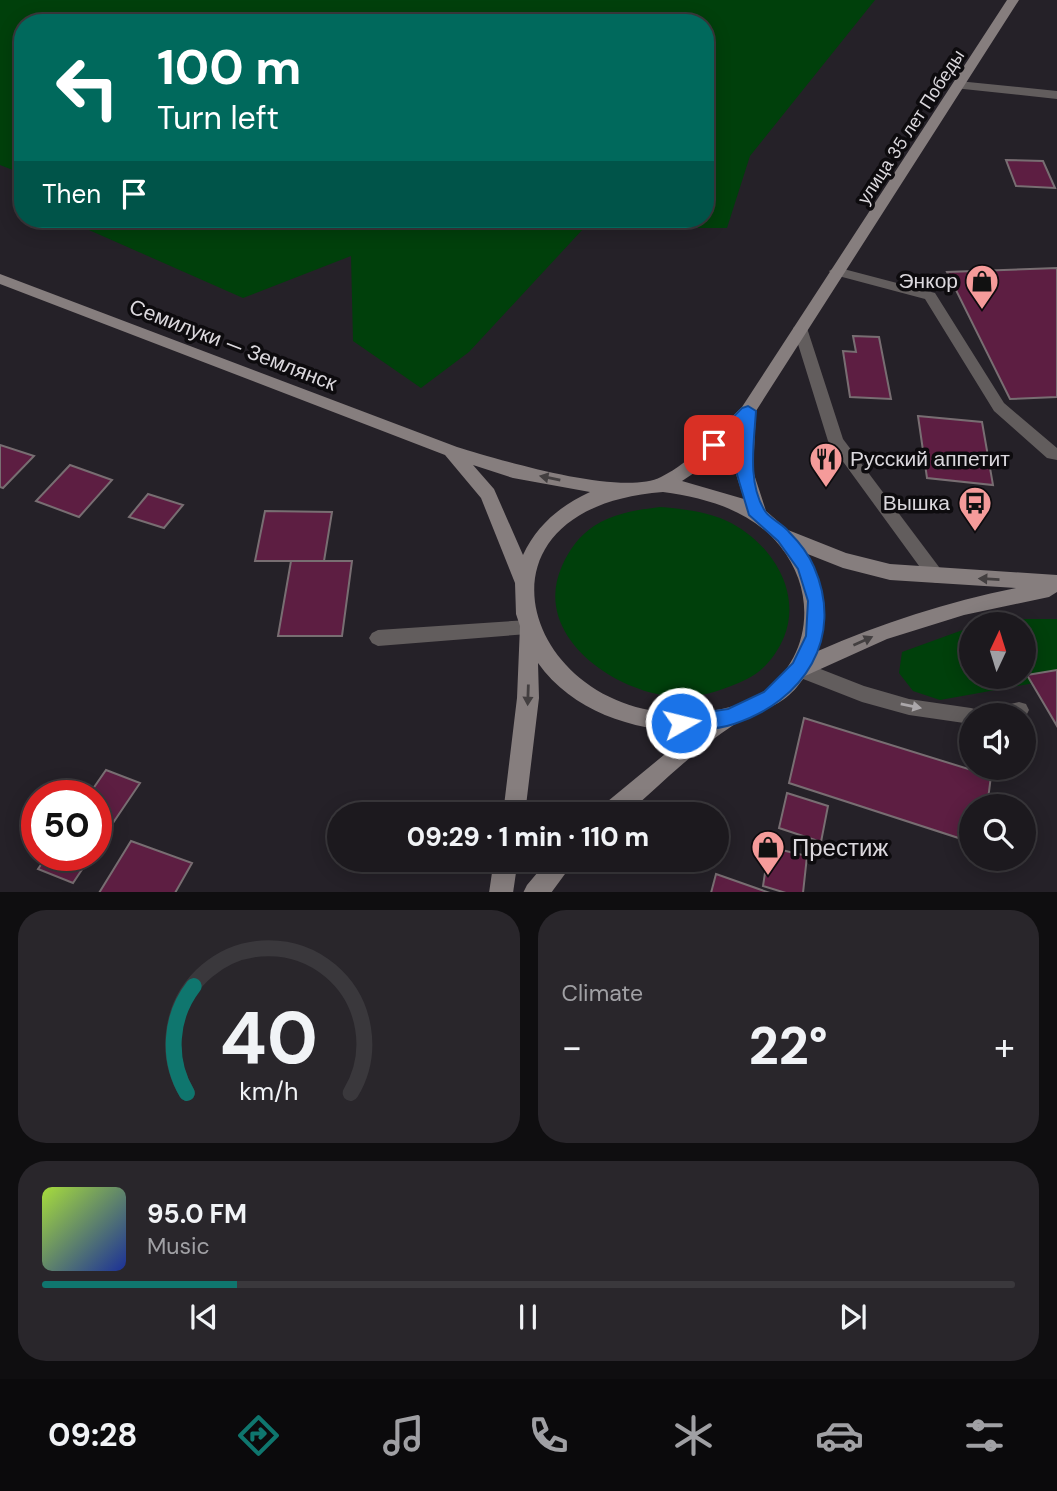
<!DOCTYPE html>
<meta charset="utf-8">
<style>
body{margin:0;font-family:"DM Sans",sans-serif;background:#29262b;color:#f1f3f6;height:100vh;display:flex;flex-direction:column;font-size:26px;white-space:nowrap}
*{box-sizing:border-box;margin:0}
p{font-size:23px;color:#a0a0a4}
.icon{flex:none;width:38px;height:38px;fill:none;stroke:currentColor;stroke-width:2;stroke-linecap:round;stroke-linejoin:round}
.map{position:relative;height:892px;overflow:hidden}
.side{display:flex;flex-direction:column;gap:18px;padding:18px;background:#0f0e10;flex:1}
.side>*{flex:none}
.banner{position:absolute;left:14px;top:14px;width:700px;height:214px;border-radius:28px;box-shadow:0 4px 18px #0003,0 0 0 2px #3a383c;background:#00695c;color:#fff;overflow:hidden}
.needle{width:46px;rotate:4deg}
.controls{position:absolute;left:959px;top:612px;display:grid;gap:14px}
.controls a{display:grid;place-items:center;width:77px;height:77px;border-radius:50%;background:#1c191e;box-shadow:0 4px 18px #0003,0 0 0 2px #3a383c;font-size:35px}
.speed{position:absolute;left:21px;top:780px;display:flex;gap:14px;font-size:35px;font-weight:700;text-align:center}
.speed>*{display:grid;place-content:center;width:91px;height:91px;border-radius:50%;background:#1c191e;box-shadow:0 4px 18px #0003,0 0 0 2px #3a383c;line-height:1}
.speed .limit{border:10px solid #d22;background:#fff;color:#111}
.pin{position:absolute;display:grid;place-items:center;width:60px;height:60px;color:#fff;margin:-30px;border-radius:14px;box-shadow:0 4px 10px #0006}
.me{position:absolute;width:77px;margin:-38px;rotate:82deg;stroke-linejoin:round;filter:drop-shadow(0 0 5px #0008)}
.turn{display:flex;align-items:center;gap:24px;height:147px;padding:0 28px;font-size:32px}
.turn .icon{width:91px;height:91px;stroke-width:2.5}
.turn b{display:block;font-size:49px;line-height:60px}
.then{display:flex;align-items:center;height:66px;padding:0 28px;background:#0003;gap:14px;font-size:26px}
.big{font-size:52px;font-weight:800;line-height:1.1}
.side .widget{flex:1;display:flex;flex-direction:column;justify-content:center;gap:10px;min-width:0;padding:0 24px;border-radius:28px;background:#29262b}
.side .dial{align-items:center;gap:0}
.dial svg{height:182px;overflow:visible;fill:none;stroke:#3a383c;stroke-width:7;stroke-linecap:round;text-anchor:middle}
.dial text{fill:#f1f3f6;stroke:none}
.song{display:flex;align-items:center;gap:21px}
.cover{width:84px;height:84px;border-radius:10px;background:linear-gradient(135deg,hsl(80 70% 55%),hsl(230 70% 35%))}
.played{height:7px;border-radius:4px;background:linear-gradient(90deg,#0f766e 20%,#3a383c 20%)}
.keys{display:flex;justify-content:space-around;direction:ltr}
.heat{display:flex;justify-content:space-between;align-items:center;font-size:38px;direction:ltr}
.side .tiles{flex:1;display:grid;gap:18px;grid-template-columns:1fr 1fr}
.widget:last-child{grid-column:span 2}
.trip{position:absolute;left:327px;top:802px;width:402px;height:70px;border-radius:35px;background:#1c191e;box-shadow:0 4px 18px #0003,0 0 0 2px #3a383c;font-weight:800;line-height:70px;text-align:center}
.tab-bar{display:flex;height:112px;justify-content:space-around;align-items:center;background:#0b0a0c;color:#a0a0a4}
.tab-bar .icon{width:49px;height:49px}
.tab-bar .selected{color:#0f766e}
.tab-bar b{font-size:32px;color:#f1f3f6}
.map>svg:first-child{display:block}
.green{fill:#00400b}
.building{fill:#5d1e42;stroke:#786e72;stroke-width:2}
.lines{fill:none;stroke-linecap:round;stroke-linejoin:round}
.service{fill:#625d5d;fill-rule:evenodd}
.minor{fill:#625d5d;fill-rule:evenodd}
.secondary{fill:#867e7e;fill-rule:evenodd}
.oneway{fill:#433f40}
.oneway2{fill:#aba7aa}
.route{fill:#1a73e8;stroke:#114b97;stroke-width:2}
.labels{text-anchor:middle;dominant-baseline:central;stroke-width:7;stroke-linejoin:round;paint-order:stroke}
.far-street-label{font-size:18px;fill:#dbd8dd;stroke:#0d0b0e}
.poi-label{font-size:21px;fill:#dbd8dd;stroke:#0d0b0e;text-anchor:end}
.street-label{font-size:21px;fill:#dbd8dd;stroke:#0d0b0e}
.near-poi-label{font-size:24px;fill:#dbd8dd;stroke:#0d0b0e;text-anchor:start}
</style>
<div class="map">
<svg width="1057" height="893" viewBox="0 0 1057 893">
<rect width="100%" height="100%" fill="#252128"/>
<path class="green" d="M0,0H875L750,156L727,228H584L469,352L421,388L353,341L351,256L243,298L64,219H705V23H23V174L0,165Z
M660,507C683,509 705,511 727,521C769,541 803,590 784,637C777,654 764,671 747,679C726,689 704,697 681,697C619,696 530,637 562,566C569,550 579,536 594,526C614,513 637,510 660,507Z
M1026,619H1057V679L940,700L913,691L899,673L902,652L971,627V677H1024V625H987Z"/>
<path class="building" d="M1006,160L1043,161L1055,188L1016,186Z
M1057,268V397L1010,399L947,272Z
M853,336L879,337L891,399L850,397L843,351L856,352Z
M918,416L982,422L993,485L927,478Z
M0,445L34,456L3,488L0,487Z
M70,465L112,480L79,517L36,501Z
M148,494L183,505L164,528L129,517Z
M265,511L332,512L324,561H255Z
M291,561H352L342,636H278Z
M1057,670V726L1027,675Z
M804,718L991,776L987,807H971V842L789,783Z
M106,770L140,783L96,848V796H88Z
M787,793L828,806L821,842L779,828Z
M131,841L192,863L175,893H99Z
M769,847L807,856L803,893H786L763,886Z
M47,856H91L73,883L38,869Z
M716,874L770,893H711Z"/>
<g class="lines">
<path class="service" d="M836,267L935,293L1004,403L1057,448V460L1047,458L994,411L925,299L831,274L829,271Z
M800,323L807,328L843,439L942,571L945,576L942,581L936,583L930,581L828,441L793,328Z
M528,620L534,622L537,627L534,632L528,634L378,646L372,643L369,638L372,633L378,630Z
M800,661L864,686L909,699L971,708L978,710L981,716H971V724L909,715L862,702L793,675L791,669L793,663Z
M1019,702L1026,704L1029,710L1026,716H981L984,710Z"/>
<path class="minor" d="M958,81L1057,91V99L954,88V82Z"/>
<path class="secondary" d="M1007,0H1019L756,411L753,471L766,511L788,530L846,553L890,564L1057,575V592L1049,597L964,615L887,639L805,676C783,710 764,706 735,724C696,749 662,783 627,814H599L602,806L693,731C635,732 573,712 538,663L539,698L525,814H503L517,698L520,626L516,614L515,583L481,498L445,455L0,284V274L457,447C500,460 621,497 661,477C693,461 717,431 742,407ZM738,431L735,471L744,499L682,481L703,467ZM473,465L513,478L590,492C561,505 537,525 523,555L494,489ZM663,492C706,498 751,510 780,546C829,607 801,693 722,709C536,747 441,509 663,492ZM805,553L843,568L890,580L1016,588C947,602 882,623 818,651C828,617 826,583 805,553Z
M494,859H518L513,893H489Z
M549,859H576L551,893H523L527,885Z"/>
</g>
<defs><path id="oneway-solid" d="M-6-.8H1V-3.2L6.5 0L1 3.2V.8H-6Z" transform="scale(1.75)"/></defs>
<g class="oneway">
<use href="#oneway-solid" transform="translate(550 478) rotate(-169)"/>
<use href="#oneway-solid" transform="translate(989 579) rotate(-177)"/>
<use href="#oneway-solid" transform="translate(863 641) rotate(-24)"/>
<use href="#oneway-solid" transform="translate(528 695) rotate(92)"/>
</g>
<use class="oneway2" href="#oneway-solid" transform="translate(911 706) rotate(12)"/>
<path class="route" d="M748,406L756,411C754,443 747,483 765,511C770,519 783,524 789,532C798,541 809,555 814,567C845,638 804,701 734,724C717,730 698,730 681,732L674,730L671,723L674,717L728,709L764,692L793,663L806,636L808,601L798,569L778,541L749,515L736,471L739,430L720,449L714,451L706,445L742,408Z"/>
<defs>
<symbol id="shop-pin" viewBox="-11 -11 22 30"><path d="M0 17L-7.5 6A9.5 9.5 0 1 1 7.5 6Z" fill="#f59b9a" stroke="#0d0b0e"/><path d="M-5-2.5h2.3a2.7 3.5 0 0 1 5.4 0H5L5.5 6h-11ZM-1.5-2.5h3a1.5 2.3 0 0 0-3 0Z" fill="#111"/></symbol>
<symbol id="restaurant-pin" viewBox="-11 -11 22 30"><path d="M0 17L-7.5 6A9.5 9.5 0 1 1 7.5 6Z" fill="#f59b9a" stroke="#0d0b0e"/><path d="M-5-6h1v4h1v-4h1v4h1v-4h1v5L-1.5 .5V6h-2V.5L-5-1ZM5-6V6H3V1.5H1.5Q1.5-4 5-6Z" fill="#111"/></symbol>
<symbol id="bus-pin" viewBox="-11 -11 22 30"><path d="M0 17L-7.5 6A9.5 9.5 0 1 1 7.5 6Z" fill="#f59b9a" stroke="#0d0b0e"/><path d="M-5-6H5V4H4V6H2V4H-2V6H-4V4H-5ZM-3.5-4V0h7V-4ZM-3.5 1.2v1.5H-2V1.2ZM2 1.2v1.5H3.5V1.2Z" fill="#111"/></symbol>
</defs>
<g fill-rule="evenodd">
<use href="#shop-pin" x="963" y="262" width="38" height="52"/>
<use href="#restaurant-pin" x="807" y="440" width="38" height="52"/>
<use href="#bus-pin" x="956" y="484" width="38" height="52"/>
<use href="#shop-pin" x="749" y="828" width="38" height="52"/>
</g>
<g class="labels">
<g class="far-street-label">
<text transform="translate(911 127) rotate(-57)">улица 35 лет Победы</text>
</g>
<g class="poi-label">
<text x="958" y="281">Энкор</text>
<text x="850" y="459" text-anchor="start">Русский аппетит</text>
<text x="950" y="503">Вышка</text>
</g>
<g class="street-label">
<text transform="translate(233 345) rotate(21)">Семилуки — Землянск</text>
</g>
<g class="near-poi-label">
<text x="792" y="847">Престиж</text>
</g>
</g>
</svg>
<div class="controls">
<a><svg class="needle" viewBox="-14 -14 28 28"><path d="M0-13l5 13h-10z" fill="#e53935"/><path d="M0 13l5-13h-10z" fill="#a0a0a4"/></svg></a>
<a><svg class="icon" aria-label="sound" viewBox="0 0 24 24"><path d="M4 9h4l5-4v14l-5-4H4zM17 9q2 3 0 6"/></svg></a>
<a><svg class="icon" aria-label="search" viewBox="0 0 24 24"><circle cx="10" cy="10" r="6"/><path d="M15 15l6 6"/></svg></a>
</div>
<div class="speed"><div class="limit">50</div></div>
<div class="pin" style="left:714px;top:445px;background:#d93025"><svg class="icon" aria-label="arrive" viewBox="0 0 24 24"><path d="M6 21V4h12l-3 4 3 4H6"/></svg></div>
<svg class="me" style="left:681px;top:723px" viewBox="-20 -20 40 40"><circle r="17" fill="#1a73e8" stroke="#fff" stroke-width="3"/><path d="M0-11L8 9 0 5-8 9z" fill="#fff"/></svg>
<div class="trip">09:29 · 1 min · 110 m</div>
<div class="banner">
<div class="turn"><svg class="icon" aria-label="left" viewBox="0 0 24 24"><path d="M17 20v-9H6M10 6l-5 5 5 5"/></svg><div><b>100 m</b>Turn left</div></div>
<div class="then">Then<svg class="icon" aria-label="arrive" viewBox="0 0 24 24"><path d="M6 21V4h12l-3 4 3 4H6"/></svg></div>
</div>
</div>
<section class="side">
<div class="tiles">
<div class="widget dial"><svg viewBox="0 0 100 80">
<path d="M14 69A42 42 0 1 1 86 69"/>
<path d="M14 69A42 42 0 0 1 17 22" stroke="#0f766e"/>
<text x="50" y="56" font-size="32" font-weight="700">40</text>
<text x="50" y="72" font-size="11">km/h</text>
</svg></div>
<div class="widget"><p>Climate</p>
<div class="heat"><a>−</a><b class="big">22°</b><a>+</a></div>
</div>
<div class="widget">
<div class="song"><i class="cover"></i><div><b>95.0 FM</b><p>Music</p></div></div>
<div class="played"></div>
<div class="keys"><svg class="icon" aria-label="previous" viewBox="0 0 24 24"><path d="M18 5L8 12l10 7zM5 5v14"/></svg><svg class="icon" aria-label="pause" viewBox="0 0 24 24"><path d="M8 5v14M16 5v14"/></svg><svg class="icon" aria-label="next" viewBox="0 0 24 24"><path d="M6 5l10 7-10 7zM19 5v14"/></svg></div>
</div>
</div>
</section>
<nav class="tab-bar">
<b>09:28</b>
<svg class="icon selected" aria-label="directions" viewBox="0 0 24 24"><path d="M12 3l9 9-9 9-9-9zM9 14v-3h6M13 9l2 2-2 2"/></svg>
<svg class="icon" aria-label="music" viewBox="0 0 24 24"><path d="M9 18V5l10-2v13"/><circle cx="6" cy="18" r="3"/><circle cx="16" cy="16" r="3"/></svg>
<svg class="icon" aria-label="phone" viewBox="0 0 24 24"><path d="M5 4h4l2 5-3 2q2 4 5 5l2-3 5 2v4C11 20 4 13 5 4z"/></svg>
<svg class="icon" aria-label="climate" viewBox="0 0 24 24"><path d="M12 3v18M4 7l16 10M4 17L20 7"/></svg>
<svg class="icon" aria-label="car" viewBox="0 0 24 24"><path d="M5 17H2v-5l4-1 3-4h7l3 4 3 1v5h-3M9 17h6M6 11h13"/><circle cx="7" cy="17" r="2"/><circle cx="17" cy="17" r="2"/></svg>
<svg class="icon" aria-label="filters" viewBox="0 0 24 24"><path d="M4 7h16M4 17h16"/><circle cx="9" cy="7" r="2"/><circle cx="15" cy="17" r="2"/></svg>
</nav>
